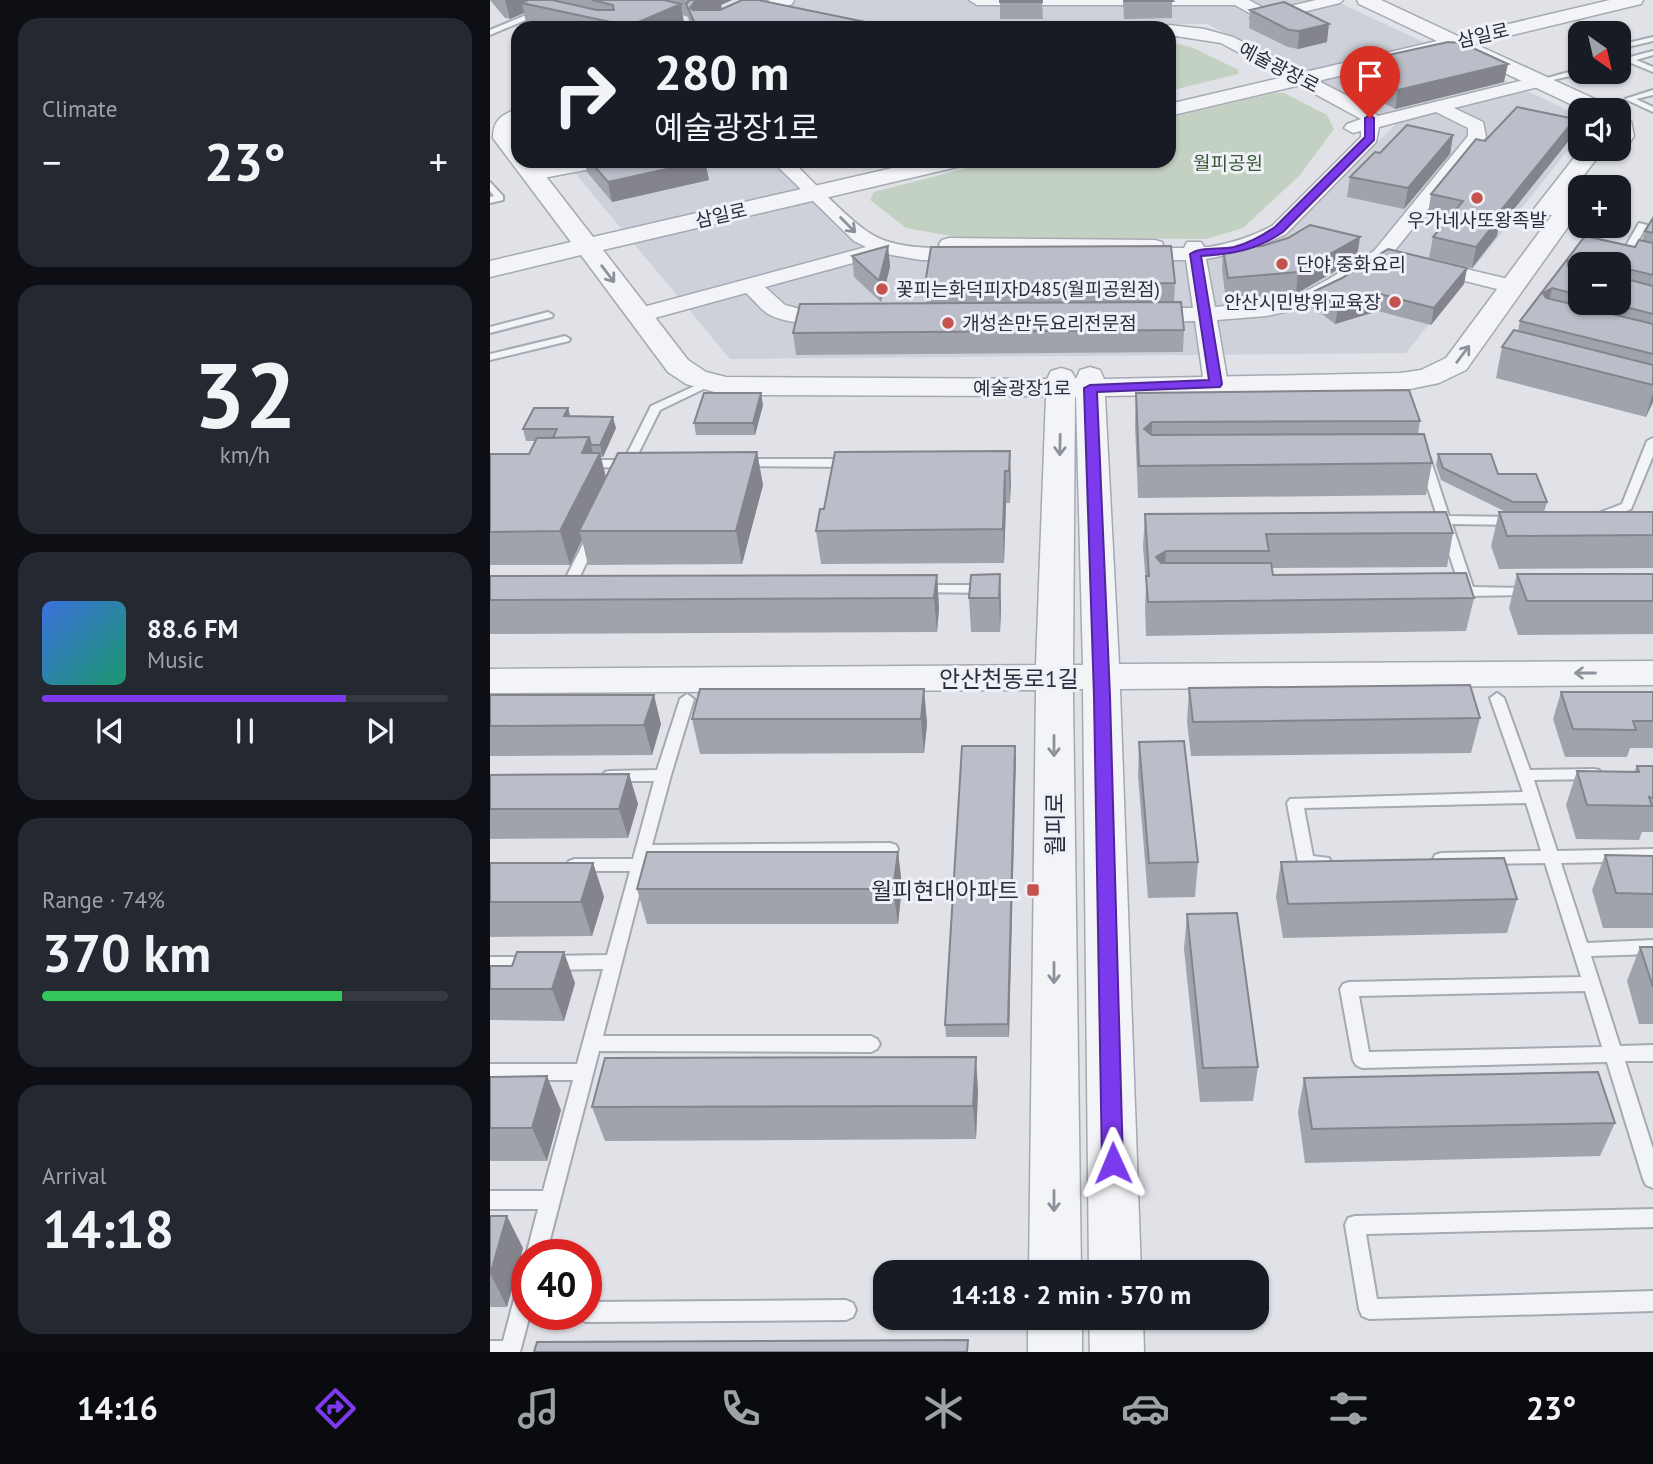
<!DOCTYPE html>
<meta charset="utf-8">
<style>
body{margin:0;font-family:"PT Sans","Noto Sans KR",sans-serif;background:#242831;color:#f1f3f6;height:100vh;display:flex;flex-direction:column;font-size:26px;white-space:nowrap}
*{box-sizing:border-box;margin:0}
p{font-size:23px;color:#9ea1a6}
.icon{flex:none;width:38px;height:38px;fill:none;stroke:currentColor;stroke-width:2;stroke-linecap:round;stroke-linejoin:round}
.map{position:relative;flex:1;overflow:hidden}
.sheet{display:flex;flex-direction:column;gap:18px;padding:18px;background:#0d0f14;width:490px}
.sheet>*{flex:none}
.guide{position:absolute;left:21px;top:21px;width:665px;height:147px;border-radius:21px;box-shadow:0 2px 5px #0004;background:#171b24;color:#f1f3f6;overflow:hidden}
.needle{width:46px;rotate:146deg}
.controls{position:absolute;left:1078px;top:21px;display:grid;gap:14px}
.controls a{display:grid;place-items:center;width:63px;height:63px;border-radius:14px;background:#171b24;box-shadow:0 2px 5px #0004;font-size:35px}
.speed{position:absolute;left:21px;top:1239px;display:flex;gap:14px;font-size:35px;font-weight:700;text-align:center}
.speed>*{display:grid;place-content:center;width:91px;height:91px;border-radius:50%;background:#171b24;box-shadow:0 2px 5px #0004;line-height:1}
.speed .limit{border:10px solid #d22;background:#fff;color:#111}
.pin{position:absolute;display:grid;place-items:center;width:60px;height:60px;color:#fff;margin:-72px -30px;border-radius:50% 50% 50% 0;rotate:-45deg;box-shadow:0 0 7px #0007}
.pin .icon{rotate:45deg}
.me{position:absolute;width:77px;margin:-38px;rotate:359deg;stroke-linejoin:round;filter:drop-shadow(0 0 5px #0008)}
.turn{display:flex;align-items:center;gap:24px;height:147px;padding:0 28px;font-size:32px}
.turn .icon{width:91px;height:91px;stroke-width:2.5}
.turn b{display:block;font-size:49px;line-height:60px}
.big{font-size:52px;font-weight:700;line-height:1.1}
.sheet .card{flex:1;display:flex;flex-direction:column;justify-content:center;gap:10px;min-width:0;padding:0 24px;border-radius:21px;background:#242831}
.sheet .dial{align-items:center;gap:0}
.dial b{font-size:91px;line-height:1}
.song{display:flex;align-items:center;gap:21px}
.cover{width:84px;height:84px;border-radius:10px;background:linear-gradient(135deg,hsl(220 70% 55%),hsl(160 70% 35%))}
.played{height:7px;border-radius:4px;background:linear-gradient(90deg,#7c3aed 75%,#363941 75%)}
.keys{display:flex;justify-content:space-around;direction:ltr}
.heat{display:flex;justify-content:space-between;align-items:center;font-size:38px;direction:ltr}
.charge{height:10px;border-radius:5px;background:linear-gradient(90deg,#34c759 74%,#363941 0)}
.trip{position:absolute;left:383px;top:1260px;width:396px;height:70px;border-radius:21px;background:#171b24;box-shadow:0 2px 5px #0004;font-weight:700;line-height:70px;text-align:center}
.menu{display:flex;height:112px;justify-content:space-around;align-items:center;background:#090b0e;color:#9ea1a6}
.menu .icon{width:49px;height:49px}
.menu .on{color:#7c3aed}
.menu b{font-size:32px;color:#f1f3f6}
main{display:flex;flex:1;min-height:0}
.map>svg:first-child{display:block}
.built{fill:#cfd1da}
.green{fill:#c3d1c2}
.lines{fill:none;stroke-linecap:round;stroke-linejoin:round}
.service-casing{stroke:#a6a8b2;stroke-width:4}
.minor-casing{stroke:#a6a8b2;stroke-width:3}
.tertiary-casing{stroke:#a6a8b2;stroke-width:3}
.service{fill:#f3f4f7;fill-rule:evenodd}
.minor{fill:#f3f4f7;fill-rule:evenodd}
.tertiary{fill:#f3f4f7;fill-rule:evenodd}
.wall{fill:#a1a3ac;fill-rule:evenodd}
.shaded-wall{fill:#83848c}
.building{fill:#bbbdc8;stroke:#83848c;stroke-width:2}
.oneway{stroke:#8e919b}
.route{fill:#7c3aed;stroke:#51269a;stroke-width:2}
.poi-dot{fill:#c4534f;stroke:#f0f1f6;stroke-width:2.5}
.labels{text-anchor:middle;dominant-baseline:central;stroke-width:6;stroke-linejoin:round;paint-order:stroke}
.far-street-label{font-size:19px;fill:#2a2e3f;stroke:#f0f1f6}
.far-park-label{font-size:19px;fill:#395939;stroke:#f0f1f6}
.far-poi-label{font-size:19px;fill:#2a2e3f;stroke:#f0f1f6;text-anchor:start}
.street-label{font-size:23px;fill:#2a2e3f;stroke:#f0f1f6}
.poi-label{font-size:23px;fill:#2a2e3f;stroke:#f0f1f6;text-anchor:end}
</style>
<main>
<section class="sheet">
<div class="card"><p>Climate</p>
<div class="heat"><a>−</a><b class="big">23°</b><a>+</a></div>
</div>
<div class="card dial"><b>32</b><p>km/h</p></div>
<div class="card">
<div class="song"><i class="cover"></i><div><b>88.6 FM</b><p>Music</p></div></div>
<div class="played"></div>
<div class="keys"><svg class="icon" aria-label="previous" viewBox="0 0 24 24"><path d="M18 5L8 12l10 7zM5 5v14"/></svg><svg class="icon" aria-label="pause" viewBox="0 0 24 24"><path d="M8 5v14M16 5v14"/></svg><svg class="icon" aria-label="next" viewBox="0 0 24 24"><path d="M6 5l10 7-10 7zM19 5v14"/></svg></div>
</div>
<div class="card"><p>Range · 74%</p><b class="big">370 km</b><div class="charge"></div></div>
<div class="card"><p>Arrival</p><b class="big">14:18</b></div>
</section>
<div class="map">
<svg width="1163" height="1352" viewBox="0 0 1163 1352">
<rect width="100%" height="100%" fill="#e1e2e8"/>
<path class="built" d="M307,0H844L1090,116V135L916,353L240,359L75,161H290L388,256L772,255L908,122L717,24L248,28Z"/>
<path class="green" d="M679,42L701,47L749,70L748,74L679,91Z
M784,93H794L837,115L844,129L810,175L753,228L717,239L467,237L416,228L380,200L384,192L504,161H679V118Z"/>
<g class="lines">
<defs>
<path id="service" d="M73,0H83L0,35V30Z
M1163,37V41L1129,49V45Z
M1163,51V55L1146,60L1163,67V72L1129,58V53L1140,57Z
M1090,69L1093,73L1050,83L1046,81Z
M1163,90V95L1146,99L1163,107V112L1135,99Z
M0,182L13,196V200L0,203V197L4,196L0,191Z
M1149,223L1157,225L1137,261L1163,267V273L1126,263Z
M58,312L63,315L62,317L0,333V327Z
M75,336L80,339L79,341L0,360V354Z
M220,379L224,380V384L170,410L145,460L148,463L140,470H132L130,467L96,468L90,464L96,460H134L161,406Z
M1163,438V456L1141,509L1109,522H1101L1099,519L1101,516L1132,504L1157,441Z
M934,454L940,458L959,516L1026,517L1032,521L1026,525L962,524L983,587L1039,588L1046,592L1044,595L978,596L960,594L958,591L960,588L970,587L949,524L937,523L935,520L937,517L947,516L928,458Z
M250,459H363L369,463L363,467L246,466V460Z
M103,532L109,536L84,589L82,592H72L70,589L97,536Z
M428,585H499L506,589L499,593L423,592L421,589L423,586Z
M1007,693L1014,698L1040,770L1104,769L1109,770L1112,774L1109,778L1104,779L1044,780L1067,851L1163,849V861L1071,863L1097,943L1163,940V954L1101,956L1130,1046L1163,1045V1061H1135L1163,1149V1188L1156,1185L1153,1179L1117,1062L872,1068L866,1065L863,1060L850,989L853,984L859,982L1091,977L1055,863L951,865L945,863L943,859L945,855L951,853L1051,851L1036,803L814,808L823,856L839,858L841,862L839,866C830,869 819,869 810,866L808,862L797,803L800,799L1033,792L1000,698ZM1095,991L1112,1047L879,1052L869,996Z
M197,694L204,699L181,775L162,845L400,843L406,845L408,849L406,853L400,855L159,857L113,1036H381L387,1039L390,1044L387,1049L381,1052L109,1051L56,1255H37V1257L36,1255L48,1209H0V1191H53L83,1080H0V1064H87L113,969L61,970L55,968L53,963L55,958L61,956L117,955L140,871H85L79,869L77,865L79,861L85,859H143L164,781H120L115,780L112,776L115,772L120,771L167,770L190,699Z
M0,957H41L47,959L49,964L47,969L41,971H0Z
M1163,1209V1227L876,1234L887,1299L1163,1291V1311L879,1319L872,1316L869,1309L855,1225L858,1218L865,1216Z
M37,1278V1314H40L30,1352H0V1341H13L27,1288L30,1281Z
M356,1300L363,1303L366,1310L363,1317L356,1320L96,1322L89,1319L87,1314H96V1302Z"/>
<path id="minor" d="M479,0H759L779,11L826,0H853L850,3L768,23L760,18L763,15L745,5H487Z
M489,23H542L550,28H481Z
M679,25L714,29L743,37L879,107L888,116L1050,76L1058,81L1056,85L964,108L993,122L996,137L898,259L855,289L822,306L776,316L727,320L738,384L734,389H718L714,384L705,321L654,322L646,320L643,315L646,310L654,308H703L696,260H643L636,258L634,252L490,250L492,254L489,258L482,260H431L396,254L275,287L295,305L310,309L357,311L360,316L357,321C335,326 301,325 280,315C272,311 263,299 256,293L150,322L142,320L139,315L142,310L376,247L364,241L282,161H302C324,182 354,216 378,232C398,246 427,248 451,248L449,244L452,240L459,238L665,240L672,242L674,248H694L697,242H711L714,247H719C742,243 761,237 782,226L871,137V131L863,133L854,128L857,124L871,119L731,43L679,35V28H673ZM946,112L978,128V136L884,251L839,279L807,296L776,302L725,307L716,259L762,250L796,234L886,142L889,127Z
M82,161H120L111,167L43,180L34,174L36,170Z
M938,260L1031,282L1034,287L1031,292L1023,293L931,270L928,266L931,262Z"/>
<path id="tertiary" d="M280,0H304L302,4L251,28H226L229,24Z
M867,0H891L968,36L1120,0H1153L1151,4L985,44L1118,105L1121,110H1093L964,49L679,116V104L947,41L869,4Z
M28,109V126L25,128L28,161H44L103,237L433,161H474L471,166L463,168L113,250L198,360L216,372L236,377L557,379L561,371L571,368L581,371L586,379L590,370L600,367L610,370L614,379L910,373L931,370L956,358L1062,215L1047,214L1044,209L1091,149H1114L1084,188L1092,187L1090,210L976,370L949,383L910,391L615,396L629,664L1163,661V685L630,689L651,1272H599L593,689H583V698L591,1272H539L546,690L0,693V669L546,665L556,396L235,395L196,384L178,372L91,255L0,277V261L81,242L3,138C3,121 11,114 28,109ZM585,397H586L593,665H583Z
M1129,115L1141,121L1144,136L1137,147L1129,149Z
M538,1318H592V1352H538Z
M599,1318H653L654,1352H600Z"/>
</defs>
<use href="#service" class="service-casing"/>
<use href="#minor" class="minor-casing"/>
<use href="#tertiary" class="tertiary-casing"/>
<use href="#service" class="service"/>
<use href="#minor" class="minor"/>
<use href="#tertiary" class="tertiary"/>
</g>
<path class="wall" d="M0,0H242L231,5L232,9L380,28H201L198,17L193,15L194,24L186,28H59L36,23L34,13L20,19L15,18Z
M510,0H552L553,19H510Z
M633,0H682V18L634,19Z
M760,10L837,42L808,49L798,47L759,28Z
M857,64L1014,82L905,109L855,83Z
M1085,119L1081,138L1008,229L1007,236L982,268L939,258L943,237L958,219L938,214L941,194L995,141Z
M963,135L960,154L914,209L857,197L860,177L890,153Z
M95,161H215L219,180L122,202L97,172Z
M1163,218V402L1156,417L1006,378L1012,347L1028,331L1030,321L1095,236L1145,247L1152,241L1155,231ZM1090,264H1129V303H1090Z
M398,246L400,267L391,302L364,277L362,256Z
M733,249L867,258L806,294L736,300L732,270Z
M977,268L974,284L941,325L888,311L845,324L823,307L825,291Z
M685,283L684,302L694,330L693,352L306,355L303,333L437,303L435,284Z
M646,393L930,421L928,434L942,463L936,495L648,498L645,425Z
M273,405L265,435H206L204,423Z
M78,408L80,416L126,428L113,457H111L116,478L267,452L273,485L252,564L98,565L92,540L80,565H0V454H39L46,441H36L33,429Z
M520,451V503H516L514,563L331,564L326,531L334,509Z
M948,454L1008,474L1057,502L1054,512H1163V568L1009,569L1001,546L1009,512H1016L951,480L946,465Z
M655,514L963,533L957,567L782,568L783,575L984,598L976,631L656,636L655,609L656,584L653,547Z
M510,574L511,608L510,632H481L479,598Z
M1027,574H1163V634L1028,635L1019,608Z
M447,575L449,609L447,632L0,634V576Z
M699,688L990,718L981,753L701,756L697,722Z
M434,689L437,724L434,753L210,754L202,719Z
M1071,692H1163V748H1140L1137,757H1075L1063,719Z
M0,695L171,724L162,755L0,756Z
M649,742L708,862L705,897L658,898L648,776Z
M525,746L519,1037H456L455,1025Z
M1147,766H1163V832H1152L1149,840L1086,839L1076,805L1087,771L1144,772Z
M139,774L148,804L138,838L0,839V775Z
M408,852L412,886L408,924H157L147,889Z
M1115,855L1163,856V928H1113L1102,890Z
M791,862L1027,899L1017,933L793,938L786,897Z
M0,863H103L114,897L102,936L0,937Z
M697,914L768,1067L763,1101L710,1102L694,949Z
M1150,947H1163V1024H1149L1137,981Z
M0,966L85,983L74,1021L0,1020Z
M0,1077L71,1110L57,1161H0Z
M814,1078L1125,1123L1110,1156L815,1163L808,1112Z
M488,1090L486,1139L115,1141L102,1107Z
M0,1216L33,1248L17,1307H0Z"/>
<path class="shaded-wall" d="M15,0H64L32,3L34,13L20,19Z
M208,0H242L231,5L232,11L208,22L200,8L205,1Z
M191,4L194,24L186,28H139V26Z
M380,23V28H370Z
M839,24L837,42L808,49L809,31Z
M1018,64L1014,82L905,109L908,90Z
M1085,119L1081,138L1008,229L1007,236L982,268L986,247L1008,214Z
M963,135L960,154L914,209L918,188Z
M213,161H215L219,180L122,202L118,182Z
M870,237L867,258L806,294L808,272Z
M398,246L400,267L391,302L389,281Z
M1085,258L1078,287V261Z
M977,268L974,284L941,325L944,308Z
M1062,288L1055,318L1053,293Z
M890,294L888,311L845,324L848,307Z
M1163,392V402L1156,417Z
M271,393L273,405L265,435L263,423Z
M78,408L81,420L74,416Z
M123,417L126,428L113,457L110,445Z
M662,422L661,454L654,429Z
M99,437L105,462L110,453L118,486L89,531L92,540L80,565L70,531L92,453Z
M520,451L521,484L520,503L519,471Z
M267,452L273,485L252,564L246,531Z
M515,471L516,503L514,563L513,529Z
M676,551L674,584L666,557Z
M510,574L511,608L510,632L509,598Z
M447,575L449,609L447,632L444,598Z
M434,689L437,724L434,753L431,719Z
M164,695L171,724L162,755L154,725Z
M525,746L526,759L519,1037L518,1024Z
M139,774L148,804L138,838L129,809Z
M408,852L412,886L408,924L403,889Z
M103,863L114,897L102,936L91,902Z
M74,952L85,983L74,1021L62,989Z
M486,1057L488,1090L486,1139L483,1106Z
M57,1076L71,1110L57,1161L42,1128Z
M17,1216L33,1248L17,1307L1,1275Z"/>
<path class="building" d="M38,0H62L107,10H124L123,5L102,0H174L191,4L139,26L32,3Z
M200,0H208L205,1L200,8L203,10H230L252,0H268L380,23L370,28H207L196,4Z
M510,0H552V2H510Z
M634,0H682L683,1H634Z
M794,2L839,24L809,31L799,30L760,10Z
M958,42L972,43L1018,64L908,90L857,64Z
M1027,107L1085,119L1008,214L1011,215L986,247L943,237L973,201L941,194L986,139L995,141Z
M917,125L963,135L918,188L860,177L885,152L890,153Z
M100,161H213L118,182Z
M1163,218V233L1155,231Z
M820,225L870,237L808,272L738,278L733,249L772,246L798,238Z
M1095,236L1145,247L1149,240L1163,243V275L1138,269L1129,270V264H1100V263L1085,258L1078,261V266L1090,270V295L1062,288L1053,293L1056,298L1163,324V354L1030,321Z
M398,246L389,281L362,256Z
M681,246L685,283L435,284L441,247Z
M898,249L977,268L944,308L890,294L848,307L825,291L852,278Z
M1129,277L1163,286V314L1120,303H1129Z
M691,302L694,330L303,333L310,304Z
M1024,330L1163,365V385L1012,347Z
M919,390L930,421L662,422L654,429L662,435L934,434L942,463L649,466L646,393Z
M214,393H271L263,423H204Z
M44,408H78L74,416L123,417L110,445H101L99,437L63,438L67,429H33Z
M99,437L92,453H110L70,531L0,532V454H39L47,438Z
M520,451L519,471H515L513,529L326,531L330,509H334L345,452Z
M267,452L246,531H89L128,453Z
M948,454H1001L1008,474H1046L1057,502H1023L953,468Z
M956,512L963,533L776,534L779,551H676L666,557L671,563H781L783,575L976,573L984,598L658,602L656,576H659L655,514Z
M1009,512H1163V535L1017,536Z
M510,574L509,598H479L481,575Z
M1027,574H1163V601H1037Z
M447,575L444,598L0,600V576Z
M980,685L990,718L703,722L699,688Z
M210,689H434L431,719H202Z
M1071,692H1163V721H1143L1146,730L1083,729Z
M0,695H164L154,725L0,726Z
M694,741L708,862L659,863L649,742Z
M472,746H525L518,1024L455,1025Z
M1147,766H1163V798L1159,797L1162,806L1097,805L1087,771L1149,772Z
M139,774L129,809H0V775Z
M157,852H408L403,889H147Z
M1115,855L1163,856V894L1126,893Z
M1014,858L1027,899L798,904L791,862Z
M0,863H103L91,902H0Z
M747,913L768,1067L713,1068L697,914Z
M1150,947H1163V987Z
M27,952H74L62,989H0V966H22Z
M486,1057L483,1106L102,1107L115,1058Z
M1108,1072L1125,1123L822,1129L814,1078Z
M57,1076L42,1128H0V1077Z
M0,1216H17L0,1275Z
M478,1340L477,1352H44L47,1342Z"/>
<defs><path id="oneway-shaft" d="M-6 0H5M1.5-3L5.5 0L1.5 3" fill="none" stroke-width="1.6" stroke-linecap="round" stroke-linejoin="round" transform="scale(1.75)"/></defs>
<g class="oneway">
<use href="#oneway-shaft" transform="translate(358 225) rotate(45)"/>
<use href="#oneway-shaft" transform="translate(118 274) rotate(53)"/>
<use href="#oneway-shaft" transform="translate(973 354) rotate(-53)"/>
<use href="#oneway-shaft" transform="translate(570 445) rotate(91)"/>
<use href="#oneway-shaft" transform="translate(1095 673) rotate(-180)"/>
<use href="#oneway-shaft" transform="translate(564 746) rotate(90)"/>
<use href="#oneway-shaft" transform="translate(564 973) rotate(90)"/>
<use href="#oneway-shaft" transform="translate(564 1201) rotate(90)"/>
</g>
<path class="route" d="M880,115L884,118V140L793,232C767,250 742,254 711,256L732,384L730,387L607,392L620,696L633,1163L630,1169L623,1172L615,1169L612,1163L604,696L594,388L600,385L719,380L700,254C711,246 730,250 744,247C760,243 772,236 785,227L875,137V118Z"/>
<g class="poi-dot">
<circle cx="987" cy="198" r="7"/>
<circle cx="792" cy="264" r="7"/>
<circle cx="392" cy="289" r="7"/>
<circle cx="905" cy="302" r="7"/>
<circle cx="458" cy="323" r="7"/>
<rect x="536" y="883" width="14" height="14" rx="3.5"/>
</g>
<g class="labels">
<g class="far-street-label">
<text transform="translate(993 35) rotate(-13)">삼일로</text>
<text transform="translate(789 67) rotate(27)">예술광장로</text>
<text transform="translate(231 215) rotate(-13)">삼일로</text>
<text x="532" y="388">예술광장1로</text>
</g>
<g class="far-park-label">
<text x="738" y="163">월피공원</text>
</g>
<g class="far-poi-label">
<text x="987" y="220" text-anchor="middle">우가네사또왕족발</text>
<text x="806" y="264">단야 중화요리</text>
<text x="406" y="289">꽃피는화덕피자D485(월피공원점)</text>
<text x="891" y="302" text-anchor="end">안산시민방위교육장</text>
<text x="472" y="323">개성손만두요리전문점</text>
</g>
<g class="street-label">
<text x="519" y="678">안산천동로1길</text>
<text transform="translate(564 824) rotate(-90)">월피로</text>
</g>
<g class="poi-label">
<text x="529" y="890">월피현대아파트</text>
</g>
</g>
</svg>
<div class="controls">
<a><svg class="needle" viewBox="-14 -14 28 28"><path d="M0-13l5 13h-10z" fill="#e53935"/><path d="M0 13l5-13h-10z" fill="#9ea1a6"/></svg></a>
<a><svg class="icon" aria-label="sound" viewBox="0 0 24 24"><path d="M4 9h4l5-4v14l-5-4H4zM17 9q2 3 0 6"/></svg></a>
<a>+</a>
<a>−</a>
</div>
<div class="speed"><div class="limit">40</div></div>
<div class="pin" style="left:880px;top:118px;background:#d93025"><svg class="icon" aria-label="arrive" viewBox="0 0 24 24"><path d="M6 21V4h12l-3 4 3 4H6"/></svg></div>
<svg class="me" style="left:623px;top:1163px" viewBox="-20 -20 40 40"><path d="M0-17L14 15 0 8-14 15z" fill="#7c3aed" stroke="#fff" stroke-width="4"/></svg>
<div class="trip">14:18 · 2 min · 570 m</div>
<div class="guide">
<div class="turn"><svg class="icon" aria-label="right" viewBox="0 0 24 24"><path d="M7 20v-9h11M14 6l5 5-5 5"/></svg><div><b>280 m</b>예술광장1로</div></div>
</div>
</div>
</main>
<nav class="menu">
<b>14:16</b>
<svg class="icon on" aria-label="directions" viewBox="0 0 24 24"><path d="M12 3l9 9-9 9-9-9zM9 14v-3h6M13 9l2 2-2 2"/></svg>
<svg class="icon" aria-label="music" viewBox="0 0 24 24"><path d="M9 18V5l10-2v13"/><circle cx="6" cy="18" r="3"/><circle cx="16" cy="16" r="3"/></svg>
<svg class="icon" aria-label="phone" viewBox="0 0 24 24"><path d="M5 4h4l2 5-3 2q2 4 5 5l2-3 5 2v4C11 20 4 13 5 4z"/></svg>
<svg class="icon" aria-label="climate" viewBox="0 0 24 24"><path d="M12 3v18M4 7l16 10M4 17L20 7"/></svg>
<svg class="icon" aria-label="car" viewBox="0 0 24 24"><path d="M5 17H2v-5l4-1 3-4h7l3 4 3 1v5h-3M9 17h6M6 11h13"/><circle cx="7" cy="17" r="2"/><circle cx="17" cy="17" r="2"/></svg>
<svg class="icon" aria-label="filters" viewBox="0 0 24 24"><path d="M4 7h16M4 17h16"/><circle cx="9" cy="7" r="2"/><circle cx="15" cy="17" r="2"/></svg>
<b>23°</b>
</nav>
